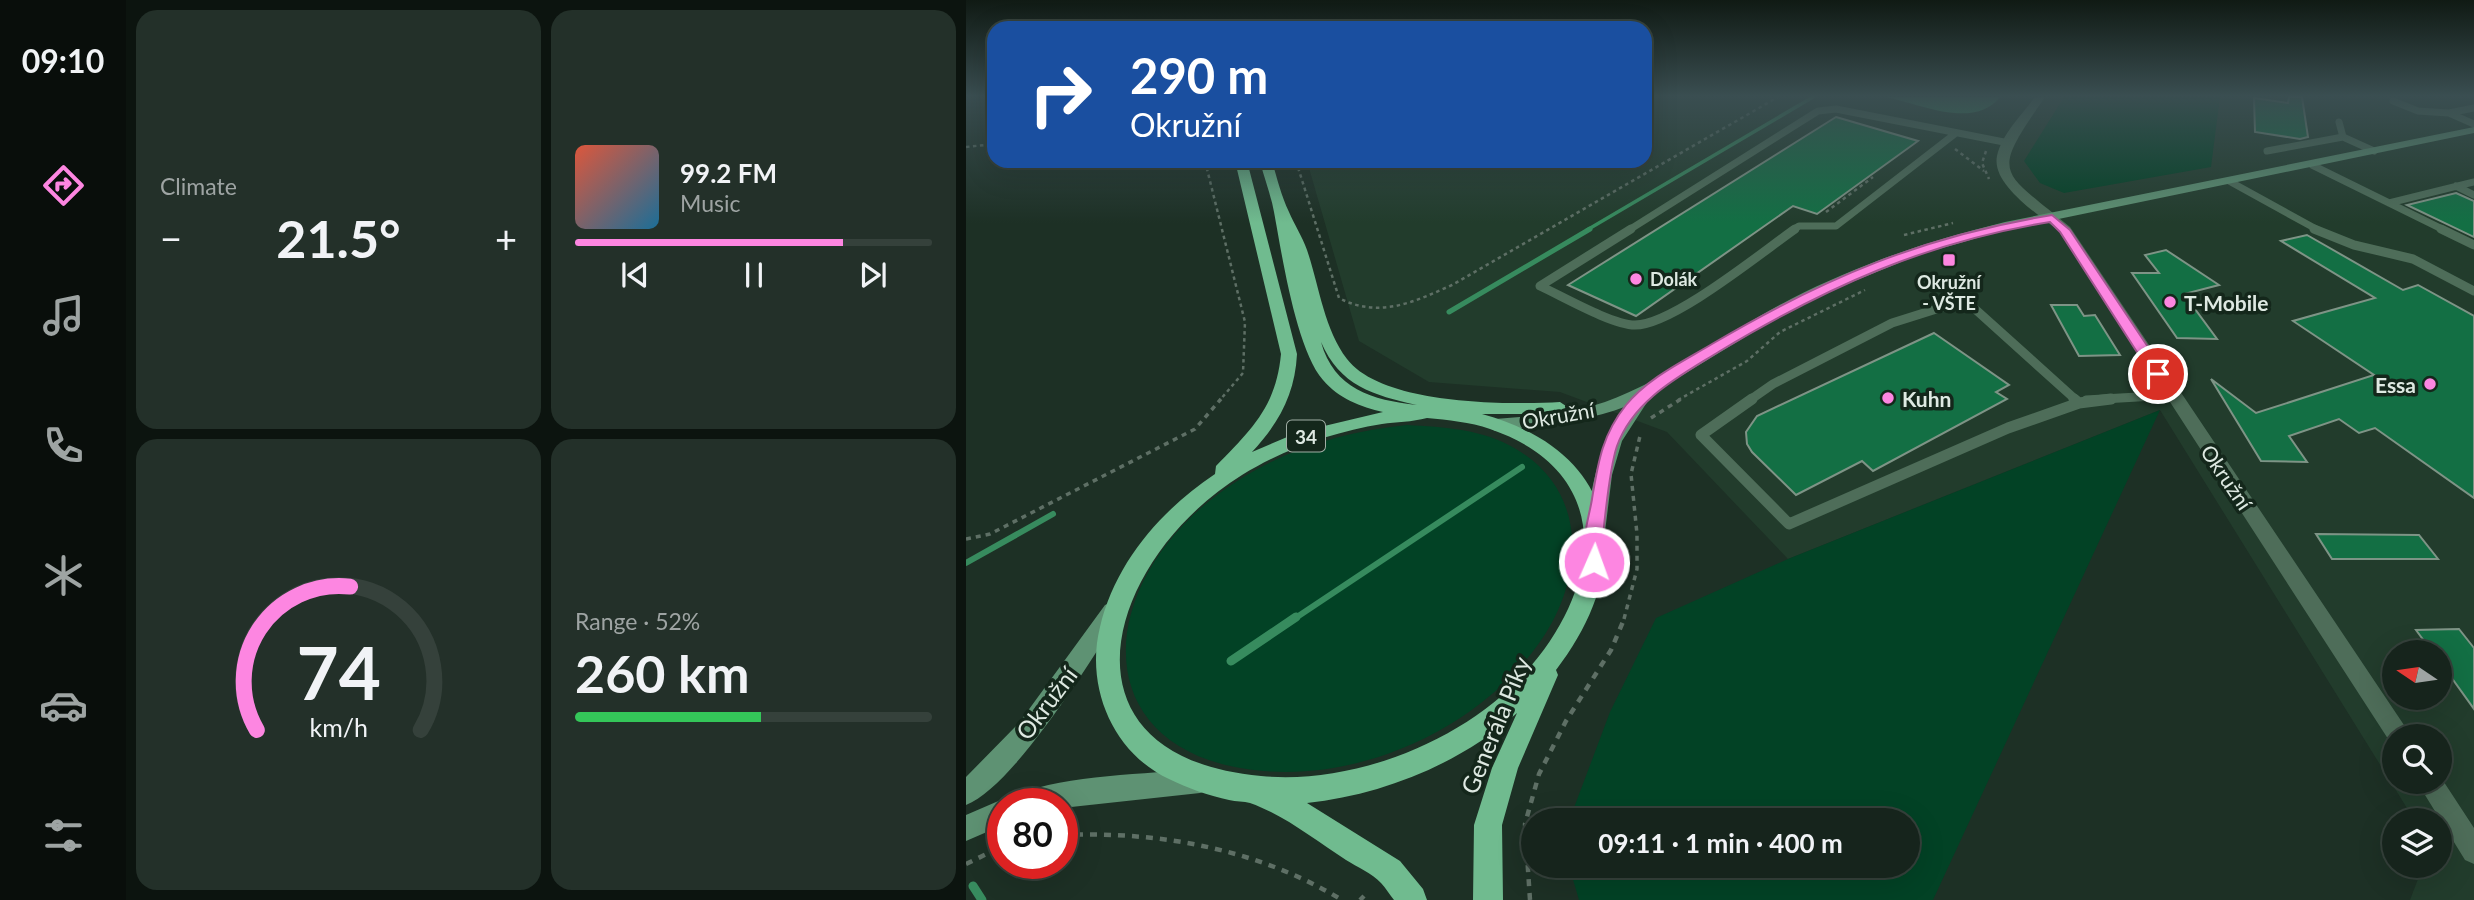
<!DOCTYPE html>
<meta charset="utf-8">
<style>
body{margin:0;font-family:Lato,sans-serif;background:#233029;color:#f1f3f6;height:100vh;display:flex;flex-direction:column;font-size:26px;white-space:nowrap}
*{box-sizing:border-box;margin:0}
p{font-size:23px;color:#9ea4a3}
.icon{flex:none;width:38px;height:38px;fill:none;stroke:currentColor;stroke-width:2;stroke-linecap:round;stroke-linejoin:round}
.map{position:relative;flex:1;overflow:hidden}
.panel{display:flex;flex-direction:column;gap:10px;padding:10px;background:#0c140f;width:840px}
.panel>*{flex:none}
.hud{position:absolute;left:21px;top:21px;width:665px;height:147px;border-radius:21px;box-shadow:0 7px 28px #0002,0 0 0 2px #35413b;background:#1a4fa0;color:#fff;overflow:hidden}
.needle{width:46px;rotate:283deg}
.tools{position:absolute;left:1416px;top:640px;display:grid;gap:14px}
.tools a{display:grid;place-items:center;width:70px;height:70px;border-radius:50%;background:#16241c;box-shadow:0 7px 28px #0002,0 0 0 2px #35413b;font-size:35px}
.speed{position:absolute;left:21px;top:788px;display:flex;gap:14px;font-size:35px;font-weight:700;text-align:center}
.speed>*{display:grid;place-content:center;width:91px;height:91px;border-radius:50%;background:#16241c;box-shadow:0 7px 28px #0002,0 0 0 2px #35413b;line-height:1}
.speed .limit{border:10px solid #d22;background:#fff;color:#111}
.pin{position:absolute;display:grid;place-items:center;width:60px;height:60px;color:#fff;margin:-30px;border:4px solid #fff;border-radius:50%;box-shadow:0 2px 7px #0007}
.me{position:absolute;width:77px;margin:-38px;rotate:2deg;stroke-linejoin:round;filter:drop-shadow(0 0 5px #0008)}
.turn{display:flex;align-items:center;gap:24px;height:147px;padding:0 28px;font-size:32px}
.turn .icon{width:91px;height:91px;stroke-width:2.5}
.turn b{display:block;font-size:49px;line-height:60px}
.big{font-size:52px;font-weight:700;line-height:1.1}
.panel .widget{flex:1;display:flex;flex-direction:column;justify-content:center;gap:10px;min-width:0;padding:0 24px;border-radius:21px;background:#233029}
.panel .dial{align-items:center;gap:0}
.dial svg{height:182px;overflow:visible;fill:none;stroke:#35413b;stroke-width:7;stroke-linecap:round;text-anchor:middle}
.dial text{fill:#f1f3f6;stroke:none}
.song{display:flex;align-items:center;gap:21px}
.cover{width:84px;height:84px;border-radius:10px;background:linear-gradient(135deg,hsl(10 70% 55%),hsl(200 70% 35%))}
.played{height:7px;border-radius:4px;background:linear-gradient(90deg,#fd86e1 75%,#35413b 75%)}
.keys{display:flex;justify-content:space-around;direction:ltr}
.heat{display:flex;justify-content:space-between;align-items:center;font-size:38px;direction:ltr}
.charge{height:10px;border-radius:5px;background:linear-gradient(90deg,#34c759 52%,#35413b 0)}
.panel .tiles{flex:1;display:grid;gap:10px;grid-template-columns:repeat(2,1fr)}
.trip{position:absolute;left:555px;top:808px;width:399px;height:70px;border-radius:35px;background:#16241c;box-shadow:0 7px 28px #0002,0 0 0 2px #35413b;font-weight:700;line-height:70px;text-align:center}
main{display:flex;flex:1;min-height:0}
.menu{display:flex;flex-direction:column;width:126px;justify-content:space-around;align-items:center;background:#090e0b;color:#9ea4a3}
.menu .icon{width:49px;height:49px}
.menu .active{color:#fd86e1}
.menu b{font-size:32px;color:#f1f3f6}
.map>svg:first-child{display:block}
.built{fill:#223c2c;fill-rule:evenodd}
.green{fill:#024225}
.water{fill:#378b5e}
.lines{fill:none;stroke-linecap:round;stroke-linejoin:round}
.stream-far3{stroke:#378b5e;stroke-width:3.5}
.stream-far2{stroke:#378b5e;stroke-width:5}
.stream-far1{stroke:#378b5e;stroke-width:6}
.stream{stroke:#378b5e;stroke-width:9}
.building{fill:#136f44;stroke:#7e9486;stroke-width:2}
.path-far2{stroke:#5e6f65;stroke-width:2.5;stroke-dasharray:3.5 3.5;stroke-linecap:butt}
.path-far1{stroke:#5e6f65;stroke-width:3.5;stroke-dasharray:5 5;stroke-linecap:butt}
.path{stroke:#5e6f65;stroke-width:4.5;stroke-dasharray:7 7;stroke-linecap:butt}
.service-far2{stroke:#4e6d59;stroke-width:7}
.service-far1{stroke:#4e6d59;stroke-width:9}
.service{stroke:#4e6d59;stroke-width:11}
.minor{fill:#4e6d59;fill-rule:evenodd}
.secondary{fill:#5e9273;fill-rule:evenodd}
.trunk{fill:#70bb8f;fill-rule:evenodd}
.route{fill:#fd86e1;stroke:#a45792;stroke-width:2}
.poi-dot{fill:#fd86e1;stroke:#14271b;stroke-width:2.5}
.labels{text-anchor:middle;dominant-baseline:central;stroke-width:7;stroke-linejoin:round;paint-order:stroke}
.far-poi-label{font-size:18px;font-weight:bold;fill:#dee9e2;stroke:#14271b;text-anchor:start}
.shield{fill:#14271b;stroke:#a1afa6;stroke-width:2}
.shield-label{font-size:19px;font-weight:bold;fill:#dee9e2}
.poi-label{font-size:21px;font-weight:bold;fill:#dee9e2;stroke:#14271b;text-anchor:start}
.street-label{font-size:21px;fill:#dee9e2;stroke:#14271b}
.near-street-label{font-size:24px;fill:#dee9e2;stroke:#14271b}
</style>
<main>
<nav class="menu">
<b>09:10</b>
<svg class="icon active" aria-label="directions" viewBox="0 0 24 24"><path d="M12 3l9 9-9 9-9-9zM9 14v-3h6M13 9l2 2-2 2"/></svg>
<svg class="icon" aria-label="music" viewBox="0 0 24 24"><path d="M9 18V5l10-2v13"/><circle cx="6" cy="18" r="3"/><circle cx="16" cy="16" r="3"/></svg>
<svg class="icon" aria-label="phone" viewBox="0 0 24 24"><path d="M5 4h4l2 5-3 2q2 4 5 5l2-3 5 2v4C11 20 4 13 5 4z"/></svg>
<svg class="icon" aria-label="climate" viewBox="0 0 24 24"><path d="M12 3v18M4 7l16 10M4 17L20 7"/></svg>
<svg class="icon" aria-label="car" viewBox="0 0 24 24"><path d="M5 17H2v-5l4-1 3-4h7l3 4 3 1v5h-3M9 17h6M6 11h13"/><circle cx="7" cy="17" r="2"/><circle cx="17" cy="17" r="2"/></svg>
<svg class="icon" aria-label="filters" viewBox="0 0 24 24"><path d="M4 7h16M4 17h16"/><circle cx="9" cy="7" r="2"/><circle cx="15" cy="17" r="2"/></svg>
</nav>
<section class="panel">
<div class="tiles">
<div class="widget"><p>Climate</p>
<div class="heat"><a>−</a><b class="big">21.5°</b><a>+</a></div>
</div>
<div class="widget">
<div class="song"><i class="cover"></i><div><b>99.2 FM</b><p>Music</p></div></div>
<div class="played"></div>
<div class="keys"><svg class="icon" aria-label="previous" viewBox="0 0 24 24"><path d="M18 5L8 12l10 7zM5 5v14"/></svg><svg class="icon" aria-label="pause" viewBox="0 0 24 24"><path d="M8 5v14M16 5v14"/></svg><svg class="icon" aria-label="next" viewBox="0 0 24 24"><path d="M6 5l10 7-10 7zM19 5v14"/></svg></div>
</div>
<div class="widget dial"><svg viewBox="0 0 100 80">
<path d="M14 69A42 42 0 1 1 86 69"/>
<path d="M14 69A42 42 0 0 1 55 6" stroke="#fd86e1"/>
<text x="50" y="56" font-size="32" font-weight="700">74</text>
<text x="50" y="72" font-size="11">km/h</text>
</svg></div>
<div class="widget"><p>Range · 52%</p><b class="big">260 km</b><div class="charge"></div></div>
</div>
</section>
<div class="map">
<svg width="1508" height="900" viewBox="0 0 1508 900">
<rect width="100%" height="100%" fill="#1d3025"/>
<path class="built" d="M679,97H1508V900H1444L1457,866H1474V821H1449L1194,410L822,559L701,432L594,392L463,382L393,341L341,161H679ZM1428,653H1474V698H1428ZM1428,737H1474V782H1428Z"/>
<path class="green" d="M1098,97H1254L1245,167L1098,193L1074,183L1058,161Z
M1194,410L967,900H613L603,866H942V821H603L644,712L690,618L822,559Z
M441,425C478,427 517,429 550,449C625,493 618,583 571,646C511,728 398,780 297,771C129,757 124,605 235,508C294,457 365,433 441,425Z"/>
<path class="water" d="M920,97H1034C1008,130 954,104 920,97Z"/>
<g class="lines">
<path class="stream-far3" d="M621,230L847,97"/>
<path class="stream-far2" d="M483,312L624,229"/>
<path class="stream-far1" d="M0,563L87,514
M328,619L556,467"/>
<path class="stream" d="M265,661L330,617
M7,886L16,900"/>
</g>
<path class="building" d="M1323,97H1336L1342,137L1334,139L1289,132L1288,98L1322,103Z
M870,117L952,141L851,214L827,206L670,316L602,285Z
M1490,193L1508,201V237L1441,205Z
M1341,235L1437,290L1452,285L1508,316V498L1409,428L1393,433L1373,419L1323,436L1341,462L1295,461L1245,379L1290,413L1408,375L1327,321L1409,298L1315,241Z
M1200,250L1253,285L1218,294L1251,339L1211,338L1166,273H1193L1179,255Z
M1085,305H1111L1118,316L1129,315L1154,355L1113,356Z
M968,333L1043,385L1030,392L1041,399L907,471L896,461L830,495L786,452L781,444L780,432L791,416Z
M1350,534L1453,535L1472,559H1366Z
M1493,629L1508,648V709L1485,677H1480L1474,668V653H1467L1450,630Z"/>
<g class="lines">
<path class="path-far2" d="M0,147L28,144
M989,149L1018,171
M1020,151L1016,163L1023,179
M239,161L279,322L277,373L254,400
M330,161L373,298C413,319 448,302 486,285L812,97
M860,212L907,177
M938,235L987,223
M712,400L781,361L814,332L899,290"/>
<path class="path-far1" d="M685,418L715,399
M0,539L24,534L229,429L255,399
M658,619L671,569V534L665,474L674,436"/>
<path class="path" d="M96,835C193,831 292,849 376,900
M0,864L37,846
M394,900L398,896
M564,900L559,824L573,774L600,721L645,650L659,617"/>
<path class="service-far2" d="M1427,101L1452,111L1483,113
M1508,108L1483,113L1508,124
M1373,122L1377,137
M1301,151L1377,137L1408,151
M1346,165L1478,230
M1263,181L1352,230
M1490,186L1508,195
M1423,203L1508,182
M663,230L852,111L870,109L1043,143
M827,230L833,226H870L990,133"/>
<path class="service-far1" d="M665,229L574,286C596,296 646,325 669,325C707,325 796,252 829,229
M1348,229L1388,245L1447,259L1508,291
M1475,229L1508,245
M784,400L807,384L926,323L999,300L1110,400
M1120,400L1206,395"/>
<path class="service" d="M786,399L735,435L823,524L1042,428L1113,403
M1108,399L1113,403
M1113,403L1145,399"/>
<path class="minor" d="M1069,97H1079C1024,177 1033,168 1104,227L1446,737H1428V746L1426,745L1094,232C1075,216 1025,185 1031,156C1036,134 1056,115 1069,97Z
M1474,776L1508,828V864L1499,860L1451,782H1474Z"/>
<path class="secondary" d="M1508,127V133L1039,230L952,255L864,291L807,320L687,393L656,441L646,475L639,532L636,537L629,539L622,537L619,532C626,486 632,444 661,406C619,422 574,426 529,431L521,425L529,419C565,416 604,414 639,402C706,378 762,331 825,299C893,264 965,240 1039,222Z
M146,602L153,605L156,611L153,617C123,663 48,786 0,805V777L53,723L139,605Z
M234,769L243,772L246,781L243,790L234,793L96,808V803H49L53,794C99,775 183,774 234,769Z
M37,799L46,803H37V825L0,841V815Z"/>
<path class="trunk" d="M269,161H281L331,354C329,394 313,423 286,452L333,432L417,412C395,407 372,398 357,380C330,349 316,255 308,212C305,195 298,178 294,161H306C311,178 315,195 323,212C328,224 336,236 341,250C353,285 358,329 381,359C416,405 541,405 594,402L603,408L594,414H516C654,452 672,563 590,670L592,675L552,768L536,825L537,900H507L508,825L526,768L551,713C494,764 416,795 341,803L434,861L457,889L461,900H428C423,894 420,888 415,883C406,873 391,867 380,860C349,840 318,815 284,803C278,801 270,802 263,800C244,796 221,788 203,779C147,753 119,687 134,627C149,563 195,510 249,474L250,466C285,430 310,407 315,354ZM355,342C374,386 407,395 451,405C406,400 368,389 355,342ZM461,418C482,420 504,422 524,429C652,473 635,589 559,673C497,742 386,785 295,776C81,756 140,559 276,475C318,449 367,432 416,424C430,422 446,422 461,418Z"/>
</g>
<linearGradient id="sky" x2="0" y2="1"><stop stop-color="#101a14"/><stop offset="0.43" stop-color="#3a4e51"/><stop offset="1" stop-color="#3a4e51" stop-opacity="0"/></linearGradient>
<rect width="1508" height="223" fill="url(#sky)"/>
<path class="route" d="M1086,215L1104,230L1200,374L1198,377H1187L1094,232L1084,222C960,242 861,287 754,351C714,376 668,399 651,446C645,464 639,516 637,536C637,546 640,558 635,567H622C612,549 623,518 626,499C632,463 636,435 660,405C682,378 716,362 746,344C858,278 957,236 1086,215Z"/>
<g class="poi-dot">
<rect x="976" y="253" width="14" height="14" rx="3.5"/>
<circle cx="670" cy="279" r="7"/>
<circle cx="1204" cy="302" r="7"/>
<circle cx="1464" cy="384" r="7"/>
<circle cx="922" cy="398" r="7"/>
</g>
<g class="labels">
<g class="far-poi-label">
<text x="684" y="279">Dolák</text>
<text x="983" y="282" text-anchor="middle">Okružní<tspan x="983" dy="21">- VŠTE</tspan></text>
</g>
<rect class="shield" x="321" y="420.5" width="38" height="31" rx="5"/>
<g class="shield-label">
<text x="340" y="436">34</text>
</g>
<g class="poi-label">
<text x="1218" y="302">T-Mobile</text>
<text x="1450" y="384" text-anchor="end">Essa</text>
<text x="936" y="398">Kuhn</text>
</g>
<g class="street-label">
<text transform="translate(592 415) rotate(-10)">Okružní</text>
<text transform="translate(1261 477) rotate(56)">Okružní</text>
</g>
<g class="near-street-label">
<text transform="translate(80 703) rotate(-53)">Okružní</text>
<text transform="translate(529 725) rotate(-68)">Generála Píky</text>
</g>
</g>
</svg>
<div class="tools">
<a><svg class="needle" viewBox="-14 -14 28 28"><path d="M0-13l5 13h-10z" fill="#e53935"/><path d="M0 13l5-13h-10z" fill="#9ea4a3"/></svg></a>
<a><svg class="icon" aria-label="search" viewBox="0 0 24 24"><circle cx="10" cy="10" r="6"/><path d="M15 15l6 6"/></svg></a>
<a><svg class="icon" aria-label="layers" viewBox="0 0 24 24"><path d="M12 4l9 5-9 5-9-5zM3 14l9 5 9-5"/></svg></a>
</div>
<div class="speed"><div class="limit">80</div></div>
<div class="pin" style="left:1192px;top:374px;background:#d93025"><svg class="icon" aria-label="arrive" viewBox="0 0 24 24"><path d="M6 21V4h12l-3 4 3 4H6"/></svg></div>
<svg class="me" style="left:628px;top:562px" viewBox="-20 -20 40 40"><circle r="17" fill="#fd86e1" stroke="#fff" stroke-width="3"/><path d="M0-11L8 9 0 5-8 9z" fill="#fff"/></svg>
<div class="trip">09:11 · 1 min · 400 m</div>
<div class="hud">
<div class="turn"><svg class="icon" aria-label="right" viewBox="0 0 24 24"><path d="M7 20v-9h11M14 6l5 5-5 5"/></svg><div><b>290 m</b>Okružní</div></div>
</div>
</div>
</main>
